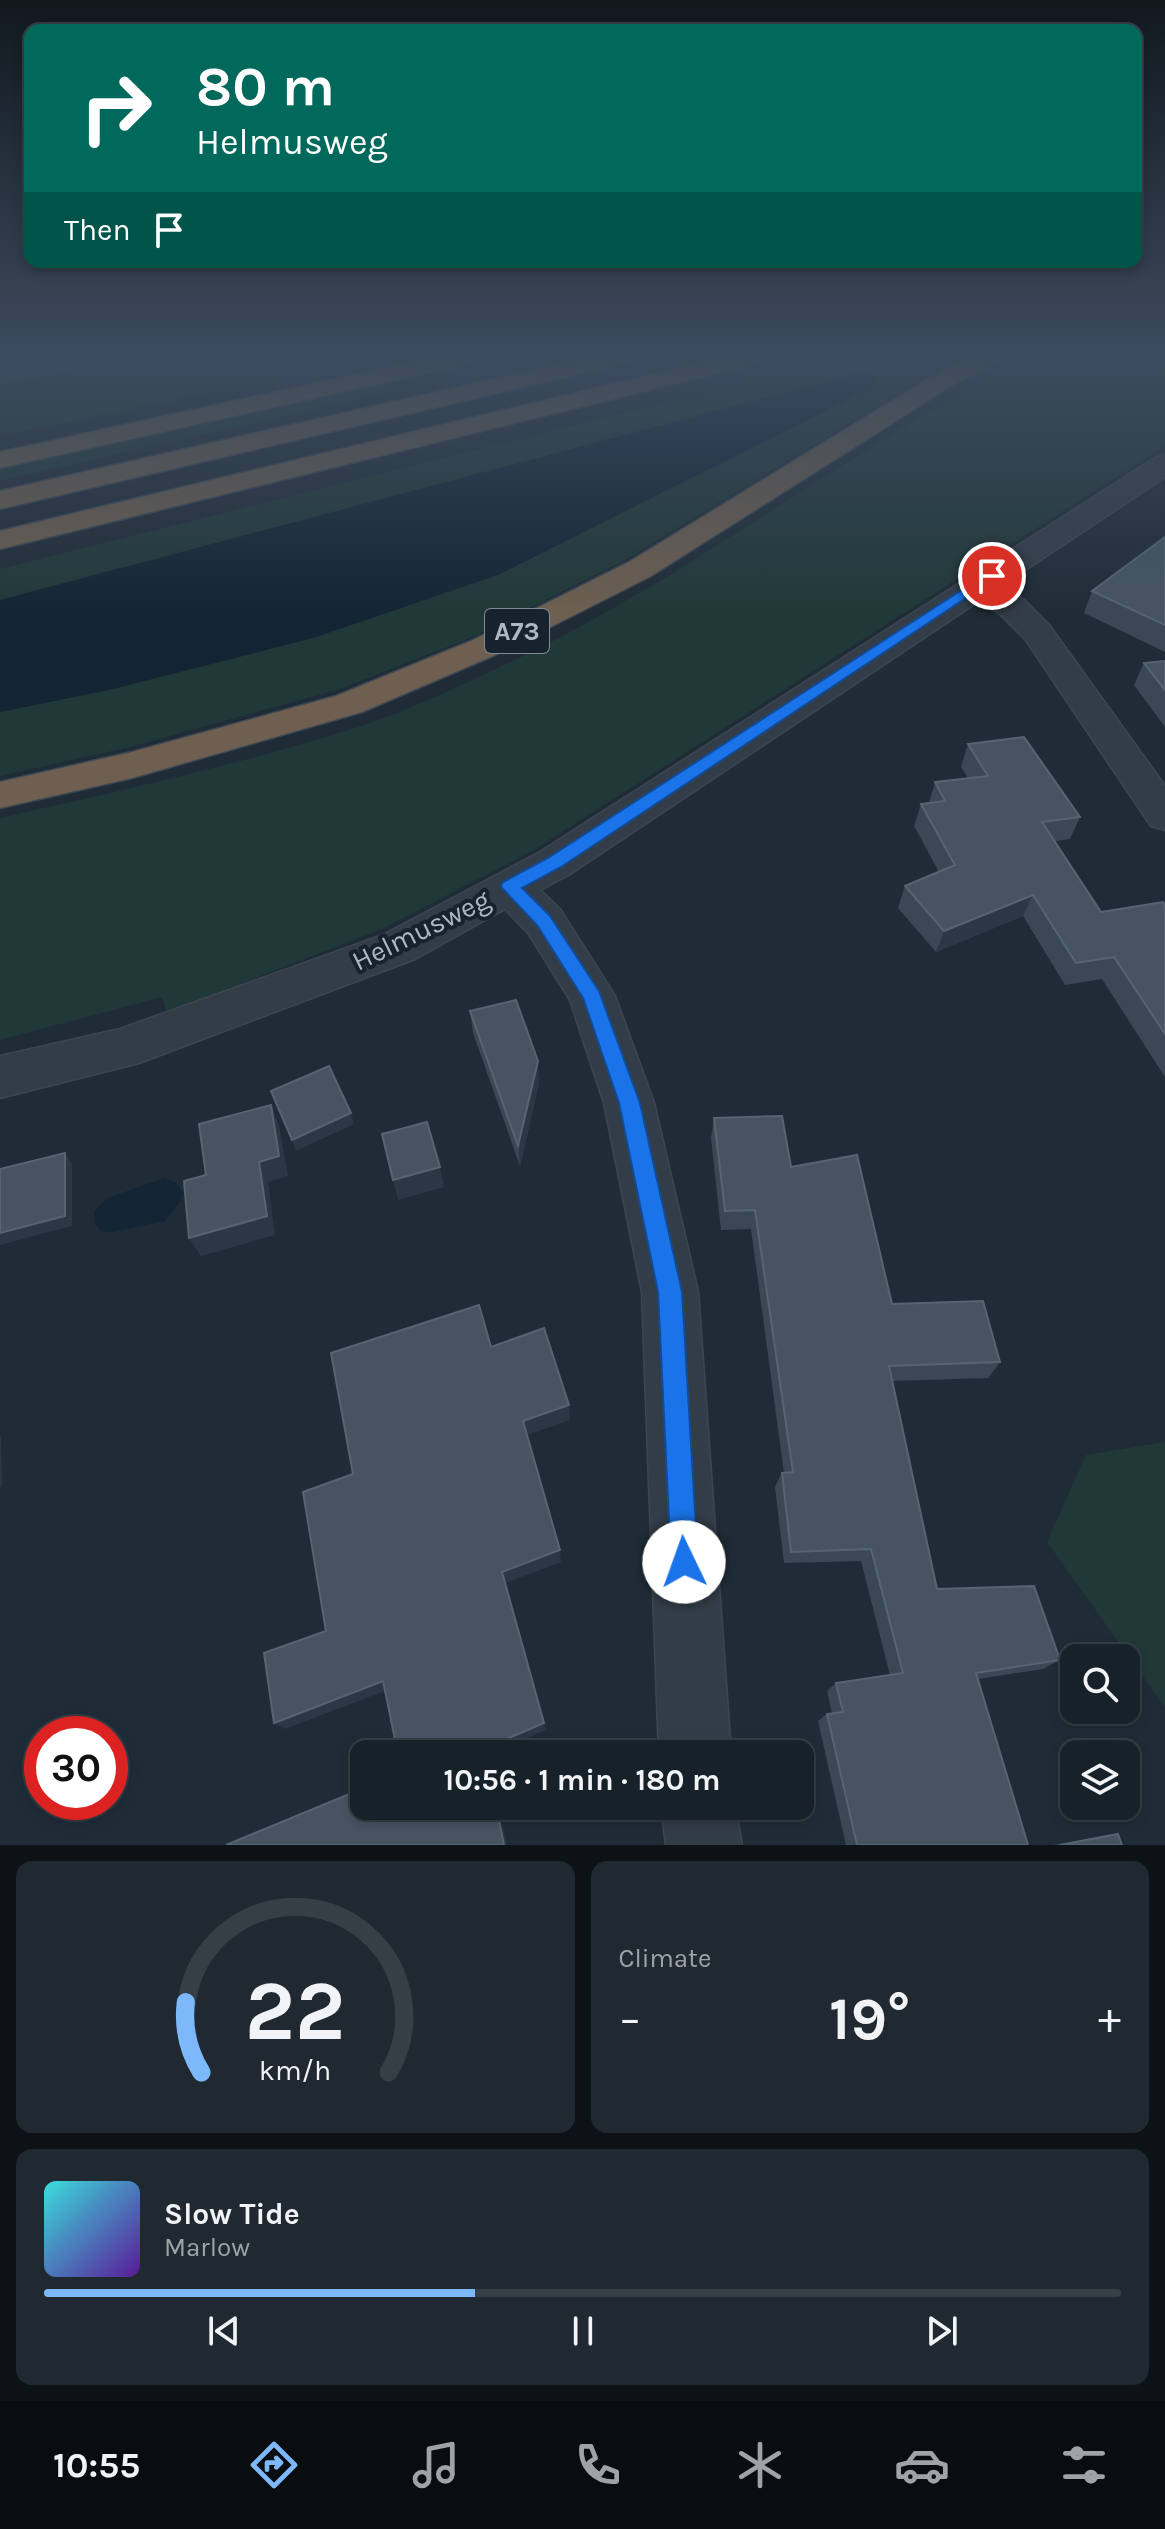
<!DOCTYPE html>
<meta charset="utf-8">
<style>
body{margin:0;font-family:Karla,sans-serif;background:#202931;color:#f1f3f6;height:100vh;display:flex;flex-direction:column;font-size:30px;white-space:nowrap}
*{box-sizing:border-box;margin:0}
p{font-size:26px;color:#9ea3a8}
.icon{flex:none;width:44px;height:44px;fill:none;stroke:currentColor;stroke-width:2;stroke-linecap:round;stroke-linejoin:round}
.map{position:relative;height:1845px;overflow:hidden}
.side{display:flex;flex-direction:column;gap:16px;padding:16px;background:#0d1217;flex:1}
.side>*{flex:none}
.banner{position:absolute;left:24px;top:24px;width:1118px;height:244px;border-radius:16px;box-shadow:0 4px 12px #0003,0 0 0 2px #363e46;background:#00695c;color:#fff;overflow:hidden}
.buttons{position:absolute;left:1060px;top:1644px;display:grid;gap:16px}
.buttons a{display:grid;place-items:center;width:80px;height:80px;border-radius:16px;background:#172129;box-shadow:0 4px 12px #0003,0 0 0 2px #363e46;font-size:40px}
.speed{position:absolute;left:24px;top:1716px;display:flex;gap:16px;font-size:40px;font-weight:700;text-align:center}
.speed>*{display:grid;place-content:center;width:104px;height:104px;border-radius:50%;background:#172129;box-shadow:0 4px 12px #0003,0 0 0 2px #363e46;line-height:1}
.speed .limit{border:12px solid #d22;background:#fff;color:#111}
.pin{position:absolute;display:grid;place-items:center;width:68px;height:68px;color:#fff;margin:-34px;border:4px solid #fff;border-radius:50%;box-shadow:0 2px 8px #0007}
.me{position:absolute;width:88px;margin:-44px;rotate:357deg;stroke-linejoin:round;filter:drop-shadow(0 0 6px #0008)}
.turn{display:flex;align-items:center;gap:28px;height:168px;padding:0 40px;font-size:36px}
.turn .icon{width:104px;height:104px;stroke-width:2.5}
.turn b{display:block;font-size:56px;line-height:68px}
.then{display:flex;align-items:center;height:76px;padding:0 40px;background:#0003;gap:16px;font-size:30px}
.big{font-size:60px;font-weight:700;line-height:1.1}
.side .widget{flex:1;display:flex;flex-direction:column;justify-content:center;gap:12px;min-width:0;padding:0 28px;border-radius:16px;background:#202931}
.side .dial{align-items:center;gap:0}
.dial svg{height:208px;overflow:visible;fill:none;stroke:#363e46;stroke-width:7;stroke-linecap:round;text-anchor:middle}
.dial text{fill:#f1f3f6;stroke:none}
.song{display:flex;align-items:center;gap:24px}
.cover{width:96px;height:96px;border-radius:12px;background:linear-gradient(135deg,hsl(180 70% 55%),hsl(270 70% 35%))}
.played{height:8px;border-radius:4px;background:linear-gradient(90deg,#7db8fa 40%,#363e46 40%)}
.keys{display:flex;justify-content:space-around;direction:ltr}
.heat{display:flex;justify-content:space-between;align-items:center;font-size:44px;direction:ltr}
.side .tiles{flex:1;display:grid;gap:16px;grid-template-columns:1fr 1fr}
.widget:last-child{grid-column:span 2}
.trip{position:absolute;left:350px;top:1740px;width:464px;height:80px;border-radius:16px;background:#172129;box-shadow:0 4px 12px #0003,0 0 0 2px #363e46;font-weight:700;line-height:80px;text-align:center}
.dock{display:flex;height:128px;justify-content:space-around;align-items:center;background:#090d10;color:#9ea3a8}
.dock .icon{width:56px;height:56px}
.dock .selected{color:#7db8fa}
.dock b{font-size:36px;color:#f1f3f6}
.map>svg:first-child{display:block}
.green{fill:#213838}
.water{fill:#132434}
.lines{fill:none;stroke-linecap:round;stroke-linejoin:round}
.minor-casing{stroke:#3c4651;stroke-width:3}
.highway-casing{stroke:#3d4852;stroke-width:3}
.minor{fill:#333d48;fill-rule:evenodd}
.highway{fill:#6e5f50;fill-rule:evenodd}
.wall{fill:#3a4856}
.shaded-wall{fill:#2a3845}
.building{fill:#465462;stroke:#566472;stroke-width:2}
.route{fill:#1a73e8;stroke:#114b97;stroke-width:2}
.labels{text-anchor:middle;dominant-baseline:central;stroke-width:8;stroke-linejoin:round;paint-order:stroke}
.shield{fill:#18222c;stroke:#808b97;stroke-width:2}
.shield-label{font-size:26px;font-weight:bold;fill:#adb8c5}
.street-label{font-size:28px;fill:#adb8c5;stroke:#18222c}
</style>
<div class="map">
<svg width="1165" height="1845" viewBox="0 0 1165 1845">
<rect width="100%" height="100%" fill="#1f2c37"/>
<path class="green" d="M123,358H380L0,436V382Z
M504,358H540L0,481V469Z
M844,358H965L912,385L623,561L473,637L337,690L130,747L0,776V712L113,689L313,638L500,574L876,385V375L855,374L0,600V569Z
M1026,358H1165V446L532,851L382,929L167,1012L162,997L0,1040V818C120,791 241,764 358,727C405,712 453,689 498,668C684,582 844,452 1026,358Z
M1165,1442V1707L1047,1542L1086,1455Z"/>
<path class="water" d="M856,374H876L877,385L500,574L313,638L113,689L0,712V600Z
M164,1178L175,1182L183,1192L180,1202L165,1221L113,1232L101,1231L94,1223V1211L108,1198Z"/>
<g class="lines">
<defs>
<path id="minor" d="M49,358H99L96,363L87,365L0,383V367Z
M1165,455V477L1001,586L1024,600L1049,625L1165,786V830L1151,826L1025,639L1000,614L979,601L570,874L540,890L560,909L615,996L654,1103L698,1292L731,1754H659L642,1292L604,1103L570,1000L528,933L505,909L415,959L139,1063L0,1098V1056L120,1029L383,935L540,852L1155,458Z
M661,1806H735L742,1845H666Z"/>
<path id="highway" d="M430,358H476L473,363L464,365L0,468V452Z
M586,358H630L627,363L618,365L0,509V491Z
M720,358H763L760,363L0,549V531Z
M968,358H999L996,363L954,384L651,576L495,655L362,712L132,778L0,808V782L132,752L336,696L471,641L629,562L936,374Z"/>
</defs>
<use href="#minor" class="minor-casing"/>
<use href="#highway" class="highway-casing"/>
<use href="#minor" class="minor"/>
<use href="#highway" class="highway"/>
</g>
<path class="wall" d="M1165,537V652L1084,613L1092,591Z
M1165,661V727L1134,685L1144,663Z
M968,744L1080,817L1070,839L1055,841L1101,912L1165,906V1077L1102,979L1065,985L1023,916L936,952L898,908L905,886L939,872L914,826L921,804L929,803L935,782L968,778L961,767Z
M470,1011L539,1083L520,1166L473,1033Z
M714,1118L791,1167L892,1304L1000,1362L988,1378L893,1381L937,1589L1060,1660L1043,1669L978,1679L1028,1845H846L818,1721L827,1714L832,1713L827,1691L836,1683L890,1675L861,1561L784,1563L775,1487L782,1473H784L751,1229L721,1230L711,1138Z
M1118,1834L1122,1845H1053L1098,1837Z"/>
<path class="shaded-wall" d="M1033,895L1023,916L936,952L944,931Z
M538,1061L539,1083L520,1166L518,1146Z
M271,1105L279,1126L288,1176L268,1182L275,1235L201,1256L189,1238L259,1162Z
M351,1113L354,1124L296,1151L292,1140Z
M65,1153L72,1164V1226L0,1245V1233Z
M440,1167L444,1187L398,1200L393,1180Z
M569,1405L570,1420L524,1436L523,1421Z
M0,1436L1,1437L2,1487H0Z
M560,1550L561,1562L505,1583L502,1572Z
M383,1681L390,1689L285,1729L274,1723Z
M544,1723L546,1730L487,1754H484L483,1749Z
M496,1806H498L507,1845H504Z"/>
<path class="building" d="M1165,537V625L1092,591Z
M1165,661V690L1144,663Z
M1024,737L1080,817L1042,822L1101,912L1163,902L1165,906V1034L1114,957L1076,963L1033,895L944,931L905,886L955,865L921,804L945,801L935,782L988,776L968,744Z
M516,1000L538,1061L518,1146L470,1011Z
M329,1066L351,1113L292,1140L271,1091Z
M271,1105L279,1156L259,1162L267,1216L189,1238L184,1181L206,1175L199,1124Z
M782,1116L791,1167L857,1155L892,1304L983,1301L1000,1362L889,1366L937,1589L1034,1586L1060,1660L976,1673L1028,1845H857L827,1714L843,1712L836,1683L903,1673L871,1549L791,1552L782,1473L793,1472L755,1210L725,1211L714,1118Z
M427,1122L440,1167L393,1180L382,1134Z
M65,1153V1216L0,1233V1169Z
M479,1305L491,1347L544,1328L569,1405L523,1421L560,1550L502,1572L544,1723L483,1749L484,1754H398L383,1681L274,1723L264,1653L326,1631L303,1492L353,1474L331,1353Z
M364,1788V1806H496L504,1845H226Z
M1118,1834L1122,1845H1060Z"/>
<linearGradient id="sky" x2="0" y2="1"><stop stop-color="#11181e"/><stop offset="0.58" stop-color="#3c4b5e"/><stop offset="1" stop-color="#3c4b5e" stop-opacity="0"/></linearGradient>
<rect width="1165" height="616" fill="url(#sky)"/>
<path class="route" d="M988,573L999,576L561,867L522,888L550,916L599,991L640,1103L682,1292L698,1562L694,1572L684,1576L675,1572L671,1562L658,1292L619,1103L583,998L537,925L501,887L503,882L548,858Z"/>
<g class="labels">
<rect class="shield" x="485" y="609" width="64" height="44" rx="6"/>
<g class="shield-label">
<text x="517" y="631">A73</text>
</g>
<g class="street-label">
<text transform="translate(421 930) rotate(-26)">Helmusweg</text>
</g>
</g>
</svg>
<div class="buttons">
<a><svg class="icon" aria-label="search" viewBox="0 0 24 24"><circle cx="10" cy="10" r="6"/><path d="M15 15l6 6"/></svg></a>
<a><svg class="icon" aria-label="layers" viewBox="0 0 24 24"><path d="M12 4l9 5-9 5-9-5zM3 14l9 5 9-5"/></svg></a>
</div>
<div class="speed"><div class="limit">30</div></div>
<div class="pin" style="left:992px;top:576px;background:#d93025"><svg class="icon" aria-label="arrive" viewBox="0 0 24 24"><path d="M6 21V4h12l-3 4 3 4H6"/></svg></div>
<svg class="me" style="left:684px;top:1562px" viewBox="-20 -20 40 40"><circle r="19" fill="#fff"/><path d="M0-13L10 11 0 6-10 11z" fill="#1a73e8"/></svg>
<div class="trip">10:56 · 1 min · 180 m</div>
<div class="banner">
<div class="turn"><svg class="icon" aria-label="right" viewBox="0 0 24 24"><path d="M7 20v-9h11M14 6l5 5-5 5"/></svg><div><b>80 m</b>Helmusweg</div></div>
<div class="then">Then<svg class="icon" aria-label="arrive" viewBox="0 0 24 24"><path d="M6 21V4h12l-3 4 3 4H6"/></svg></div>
</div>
</div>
<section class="side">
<div class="tiles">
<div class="widget dial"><svg viewBox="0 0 100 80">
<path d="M14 69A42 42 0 1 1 86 69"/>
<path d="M14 69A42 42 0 0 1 8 42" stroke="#7db8fa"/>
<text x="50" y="56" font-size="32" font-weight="700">22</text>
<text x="50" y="72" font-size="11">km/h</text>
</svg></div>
<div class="widget"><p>Climate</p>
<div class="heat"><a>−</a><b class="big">19°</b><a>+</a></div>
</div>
<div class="widget">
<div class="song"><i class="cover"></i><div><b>Slow Tide</b><p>Marlow</p></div></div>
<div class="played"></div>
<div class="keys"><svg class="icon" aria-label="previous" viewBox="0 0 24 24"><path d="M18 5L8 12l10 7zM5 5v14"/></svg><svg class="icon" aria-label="pause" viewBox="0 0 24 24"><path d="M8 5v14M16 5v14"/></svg><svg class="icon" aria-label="next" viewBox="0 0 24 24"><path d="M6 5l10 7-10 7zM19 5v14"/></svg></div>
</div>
</div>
</section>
<nav class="dock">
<b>10:55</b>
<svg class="icon selected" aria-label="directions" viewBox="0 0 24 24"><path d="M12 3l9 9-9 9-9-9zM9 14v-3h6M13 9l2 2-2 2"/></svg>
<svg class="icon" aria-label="music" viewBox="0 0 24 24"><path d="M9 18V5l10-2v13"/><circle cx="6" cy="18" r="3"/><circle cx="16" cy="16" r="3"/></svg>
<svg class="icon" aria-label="phone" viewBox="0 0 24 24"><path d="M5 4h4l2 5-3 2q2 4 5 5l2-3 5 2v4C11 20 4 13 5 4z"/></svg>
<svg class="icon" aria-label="climate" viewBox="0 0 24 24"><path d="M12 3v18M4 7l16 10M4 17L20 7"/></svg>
<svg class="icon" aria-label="car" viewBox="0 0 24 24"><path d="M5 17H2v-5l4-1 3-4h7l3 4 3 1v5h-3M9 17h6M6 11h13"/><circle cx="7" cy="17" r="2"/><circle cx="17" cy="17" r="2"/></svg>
<svg class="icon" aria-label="filters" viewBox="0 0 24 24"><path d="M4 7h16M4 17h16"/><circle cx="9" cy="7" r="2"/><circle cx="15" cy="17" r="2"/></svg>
</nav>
